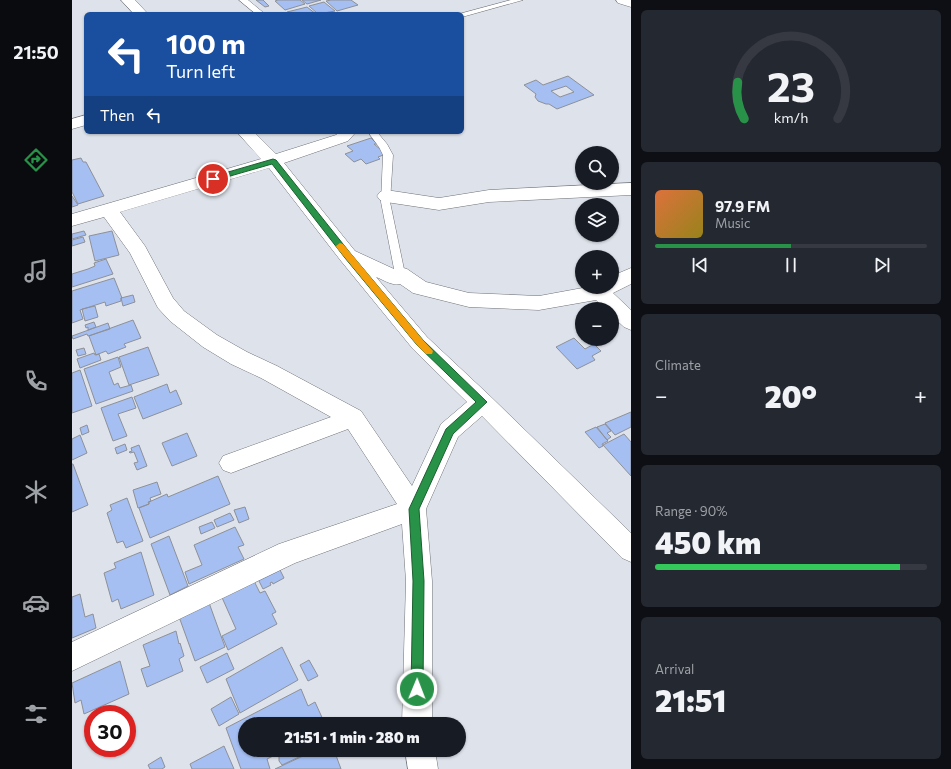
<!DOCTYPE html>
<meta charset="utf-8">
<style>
body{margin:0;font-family:Commissioner,sans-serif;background:#242831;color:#f1f3f6;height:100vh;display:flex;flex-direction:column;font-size:15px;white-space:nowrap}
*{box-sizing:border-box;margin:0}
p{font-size:13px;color:#9ea1a6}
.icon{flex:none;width:22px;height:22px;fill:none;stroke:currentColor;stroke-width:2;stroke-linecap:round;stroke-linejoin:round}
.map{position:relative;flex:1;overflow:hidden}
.details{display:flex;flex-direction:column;gap:10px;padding:10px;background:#0d0f14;width:320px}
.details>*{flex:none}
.hud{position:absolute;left:12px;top:12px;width:380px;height:122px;border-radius:6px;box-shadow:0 1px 3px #0004;background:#1a4fa0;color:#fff;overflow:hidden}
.tools{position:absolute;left:503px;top:146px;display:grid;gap:8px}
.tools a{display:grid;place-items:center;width:44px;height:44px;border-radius:50%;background:#171b24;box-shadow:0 1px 3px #0004;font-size:20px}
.speed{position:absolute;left:12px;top:705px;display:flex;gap:8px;font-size:20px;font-weight:700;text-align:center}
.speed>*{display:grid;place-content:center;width:52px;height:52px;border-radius:50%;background:#171b24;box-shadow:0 1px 3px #0004;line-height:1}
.speed .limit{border:6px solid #d22;background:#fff;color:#111}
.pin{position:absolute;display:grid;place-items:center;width:34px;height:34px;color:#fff;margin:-17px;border:2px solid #fff;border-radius:50%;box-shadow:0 1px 4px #0007}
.me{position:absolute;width:44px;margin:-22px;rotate:1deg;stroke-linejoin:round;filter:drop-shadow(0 0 3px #0008)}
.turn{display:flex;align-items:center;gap:14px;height:84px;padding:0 16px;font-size:18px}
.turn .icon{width:52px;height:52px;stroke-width:2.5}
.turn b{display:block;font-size:28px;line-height:34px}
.then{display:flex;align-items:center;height:38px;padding:0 16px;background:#0003;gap:8px;font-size:15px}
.big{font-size:30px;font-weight:800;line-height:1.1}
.details .tile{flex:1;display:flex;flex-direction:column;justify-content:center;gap:6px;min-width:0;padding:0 14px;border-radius:6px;background:#242831}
.details .dial{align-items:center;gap:0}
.dial svg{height:104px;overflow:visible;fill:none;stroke:#363941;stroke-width:7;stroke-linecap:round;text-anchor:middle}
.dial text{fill:#f1f3f6;stroke:none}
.song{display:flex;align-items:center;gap:12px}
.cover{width:48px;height:48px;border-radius:6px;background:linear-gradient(135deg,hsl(20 70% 55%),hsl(50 70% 35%))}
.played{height:4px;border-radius:2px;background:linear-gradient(90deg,#299249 50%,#363941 50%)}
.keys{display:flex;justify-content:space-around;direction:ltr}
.heat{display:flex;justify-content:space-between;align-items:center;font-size:22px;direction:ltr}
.charge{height:6px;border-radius:3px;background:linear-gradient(90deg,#34c759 90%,#363941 0)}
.trip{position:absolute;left:166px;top:717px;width:228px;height:40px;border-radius:20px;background:#171b24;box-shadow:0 1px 3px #0004;font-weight:800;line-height:40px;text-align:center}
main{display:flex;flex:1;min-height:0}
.tab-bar{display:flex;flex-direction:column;width:72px;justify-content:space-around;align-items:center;background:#090b0e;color:#9ea1a6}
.tab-bar .icon{width:28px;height:28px}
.tab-bar .selected{color:#299249}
.tab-bar b{font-size:18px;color:#f1f3f6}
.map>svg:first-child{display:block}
.building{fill:#a5bff3;stroke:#8d9097;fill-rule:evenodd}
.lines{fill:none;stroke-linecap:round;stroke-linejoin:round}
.service-casing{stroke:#6f7279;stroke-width:1}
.minor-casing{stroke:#6f7279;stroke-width:1}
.service{fill:#fff;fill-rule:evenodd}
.minor{fill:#fff;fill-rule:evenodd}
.route{fill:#299249;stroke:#1b5f2f}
.slow{fill:#f59e0b}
</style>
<main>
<nav class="tab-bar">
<b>21:50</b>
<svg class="icon selected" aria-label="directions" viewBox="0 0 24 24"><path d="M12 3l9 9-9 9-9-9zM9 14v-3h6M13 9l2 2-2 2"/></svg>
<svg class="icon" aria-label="music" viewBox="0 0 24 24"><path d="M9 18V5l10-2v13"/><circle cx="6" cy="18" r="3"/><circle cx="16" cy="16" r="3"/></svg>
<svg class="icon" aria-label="phone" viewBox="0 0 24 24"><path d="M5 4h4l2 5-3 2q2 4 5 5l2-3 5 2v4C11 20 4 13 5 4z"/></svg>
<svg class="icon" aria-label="climate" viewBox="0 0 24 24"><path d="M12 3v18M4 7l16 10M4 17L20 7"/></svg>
<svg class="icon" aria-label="car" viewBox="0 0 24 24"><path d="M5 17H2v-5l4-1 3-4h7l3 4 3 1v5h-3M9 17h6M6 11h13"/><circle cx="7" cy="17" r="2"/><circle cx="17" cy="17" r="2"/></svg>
<svg class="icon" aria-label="filters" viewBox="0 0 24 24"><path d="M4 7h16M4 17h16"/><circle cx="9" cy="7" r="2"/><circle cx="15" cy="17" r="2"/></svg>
</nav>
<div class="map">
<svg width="559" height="769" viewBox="0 0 559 769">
<rect width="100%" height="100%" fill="#dee2ea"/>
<path class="building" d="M184,0H191L197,6L193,7Z
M206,0H228L233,4L213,10L203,1Z
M230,0H249L235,4Z
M259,0H279L286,5L265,11L254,1Z
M252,2L263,11L246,14L237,6Z
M235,7L244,14H217L215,12Z
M496,76L522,95L485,109L477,104H474L466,101L463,97L464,94L452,85L464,80L471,85ZM494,86L502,92L488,97L479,91Z
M299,138L305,144H302L314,154L306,157L308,159L294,164L289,159L282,162L273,154L281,151L275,146Z
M9,158L11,162H14L32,196L6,204L0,192V160Z
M0,196L6,205L0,207Z
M12,231L14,235L0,239V234Z
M40,231L47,255L23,261L17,236Z
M11,237L13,242L0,246V240Z
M34,259L41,274L0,287V274L16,269L23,266L22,263Z
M42,278L50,298H49V301L34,306L33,302L8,310L11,319L0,323V291Z
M61,295L63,302L51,306L49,298Z
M23,306L26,317L13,321L10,309Z
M61,320L69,338L52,344L54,347L36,354L34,351L24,355L17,336Z
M22,322L24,327L16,330V327L14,328L13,325Z
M36,323L38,329L16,336L15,334L1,339L0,336Z
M502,338L513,349L522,344L529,351L520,356L523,360L505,369L484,347Z
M76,347L87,375L57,385L47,357Z
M12,348L14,354L6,356L4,350Z
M22,353L23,355L27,354L29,360L8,368L5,359Z
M46,357L49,367L37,372L42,385L46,383L48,388L59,385L61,391L24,404L12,369Z
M8,370L20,406L0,413V373Z
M95,384L98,393L104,390L110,404L71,419L62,397Z
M60,397L64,408L46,414L55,436L41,441L29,408Z
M559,412V427L543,435L533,423Z
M533,424L539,431L535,433L539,437L535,440L525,427Z
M15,425L17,432L10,435L8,428Z
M524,427L536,441L530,444L531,446L527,448L513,432Z
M115,433L125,456L100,466L90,443Z
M552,434L559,442V476L531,445Z
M8,435L15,453L0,460V439Z
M53,444L55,450L45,454L43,448Z
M67,445L75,466L65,470L62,463L66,462L62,452L58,453L57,452L60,451L59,448Z
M1,464L16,505L0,512V464Z
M146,476L158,504L78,538L67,508L77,504V502L95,494L96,497Z
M85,482L89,494L78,498L79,501L76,502L77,504L66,508L61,490Z
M55,498L71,541L54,548L51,541L45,543L35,513L40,510L38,505Z
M173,507L177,519L167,523L162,510Z
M158,513L162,520L145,527L142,520Z
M140,522L143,528L129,534L127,527Z
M163,527L172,545L166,547L172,559L117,584L113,572L130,565L122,545Z
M97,536L116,586L98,595L79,544Z
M69,552L82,595L49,609L46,599L40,602L32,573L44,568L42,563Z
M204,562L212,578L201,584L200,582L198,583L199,585L191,589L183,573Z
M180,577L188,593L193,591L204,612L200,614L205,624L156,650L150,636L164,629L148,593Z
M8,594L13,617L21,614L24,628L0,638V597Z
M136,600L153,647L123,661L106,614Z
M104,631L107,644L108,643L112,656L107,659L111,671L75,687L69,669L78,666L71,645Z
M210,647L226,680L168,713L154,679Z
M155,653L162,669L135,683L128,667Z
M237,660L246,676L236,681L228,665Z
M48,661L57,694L12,714L9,700L3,703L0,683Z
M229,689L236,706L243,702L253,724H173V750H213L195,759L198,769H169L154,728Z
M159,697L167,714L147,726L139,709Z
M152,746L162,769H120L118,764Z
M214,750H224L227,757L210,765L207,761V753Z
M244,750H262L269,769H203Z
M89,757L93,767L90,769H78L76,765Z"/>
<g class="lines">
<defs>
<path id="service" d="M167,0H176L193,14H184Z
M439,0H451L390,17V14H387Z
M296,132H305L315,144L321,155L318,202L333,274L332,277H324L323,274L309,202L311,155L307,147Z"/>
<path id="minor" d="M49,0H63L76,14H62Z
M544,0H559V7L546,3Z
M14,115V125L0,129V119Z
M165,132H182L204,154L264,135L267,132H284L276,141L212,163L283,251L322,269L328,267L335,269L354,282L397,293L467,296L516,287H540V276L559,268V284L541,293L559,310V330L552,327L540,316V309H533L524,300L467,310L397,307L341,293L328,284C320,286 312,280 304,277L355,337L418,396L559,533V562L550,558L410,416L386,437L354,509L360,581V724H330L334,581L330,524L223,563L0,671V642L207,544L325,504L276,429L159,473L151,470L147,463L151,456L259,417L189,378L159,364L131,347L98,321L86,308L58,253L32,217L0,226V214L189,159ZM197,168L269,261L341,349L395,402L369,424L340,486L289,411L205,366L175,352L145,335L112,311L101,298L73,246L48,212Z
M559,183V195L417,202L367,210L314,202L308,200L305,196L308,192L314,190L367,198L417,190Z
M333,750H363L366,769H336Z"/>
</defs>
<use href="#service" class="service-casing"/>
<use href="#minor" class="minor-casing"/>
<use href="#service" class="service"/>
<use href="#minor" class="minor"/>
</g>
<path class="route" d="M201,159L204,160L279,254L351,340L415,402L381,434L347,509L352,581L351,689L349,693L345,695L341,693L339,689L341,581L337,509L374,429L404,402L345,345L273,258L200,164L141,181L138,179L139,177Z"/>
<path class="slow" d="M268,243L271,244L351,340L361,351L360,354H354L345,345L265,248L264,246Z"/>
</svg>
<div class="tools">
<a><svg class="icon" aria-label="search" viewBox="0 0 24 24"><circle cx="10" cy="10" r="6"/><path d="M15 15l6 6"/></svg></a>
<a><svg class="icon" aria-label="layers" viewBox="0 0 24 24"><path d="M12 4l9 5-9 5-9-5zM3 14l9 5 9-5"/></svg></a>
<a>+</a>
<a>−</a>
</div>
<div class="speed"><div class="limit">30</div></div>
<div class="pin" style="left:141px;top:179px;background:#d93025"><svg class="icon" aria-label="arrive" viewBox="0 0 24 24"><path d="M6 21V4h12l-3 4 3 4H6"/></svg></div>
<svg class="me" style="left:345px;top:689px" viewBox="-20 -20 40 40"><circle r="17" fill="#299249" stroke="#fff" stroke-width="3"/><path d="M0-11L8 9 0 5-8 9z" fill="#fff"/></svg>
<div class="trip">21:51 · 1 min · 280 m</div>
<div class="hud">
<div class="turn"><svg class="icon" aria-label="left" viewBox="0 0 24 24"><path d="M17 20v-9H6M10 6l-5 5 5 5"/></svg><div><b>100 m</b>Turn left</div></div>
<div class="then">Then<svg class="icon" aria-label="left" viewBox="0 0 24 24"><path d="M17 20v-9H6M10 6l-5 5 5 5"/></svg></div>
</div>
</div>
<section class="details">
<div class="tile dial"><svg viewBox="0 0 100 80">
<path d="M14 69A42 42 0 1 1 86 69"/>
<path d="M14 69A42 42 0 0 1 9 41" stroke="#299249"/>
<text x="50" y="56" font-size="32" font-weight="700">23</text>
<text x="50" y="72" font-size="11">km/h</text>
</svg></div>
<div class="tile">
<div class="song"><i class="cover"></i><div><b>97.9 FM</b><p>Music</p></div></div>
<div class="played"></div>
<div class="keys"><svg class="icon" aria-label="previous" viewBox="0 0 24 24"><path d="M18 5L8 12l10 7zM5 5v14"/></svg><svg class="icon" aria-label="pause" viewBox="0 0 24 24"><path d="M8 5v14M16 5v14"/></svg><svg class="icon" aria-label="next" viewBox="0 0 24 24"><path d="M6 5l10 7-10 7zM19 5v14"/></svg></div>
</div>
<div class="tile"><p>Climate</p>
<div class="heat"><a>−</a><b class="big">20°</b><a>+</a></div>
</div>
<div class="tile"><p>Range · 90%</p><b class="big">450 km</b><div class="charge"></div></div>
<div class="tile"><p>Arrival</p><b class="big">21:51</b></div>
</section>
</main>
